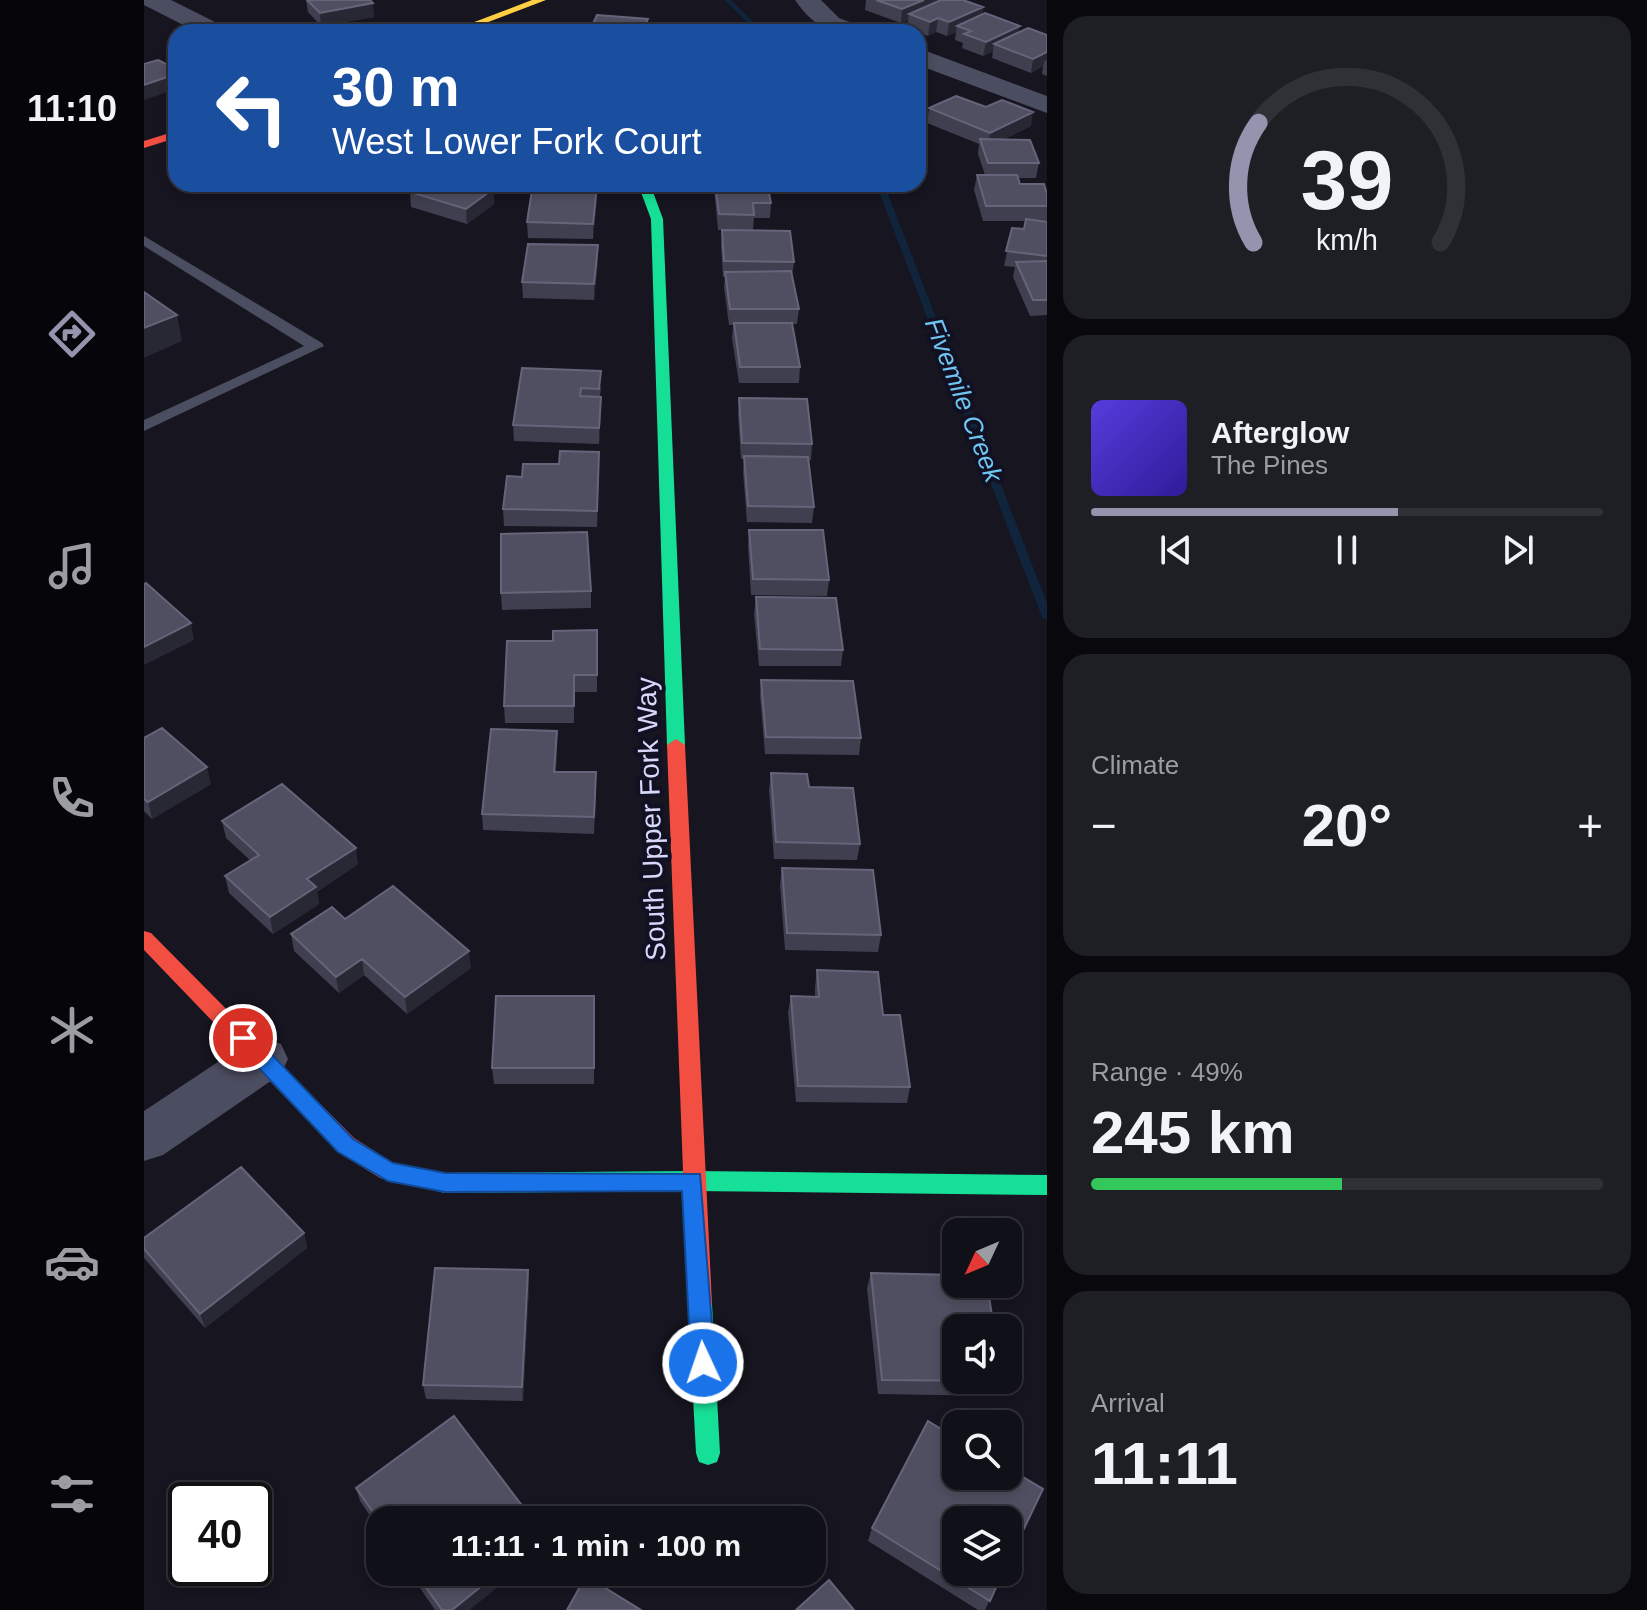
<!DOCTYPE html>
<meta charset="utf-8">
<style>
body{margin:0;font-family:Arial,sans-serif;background:#1e1e25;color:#f1f3f6;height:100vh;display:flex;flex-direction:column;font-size:30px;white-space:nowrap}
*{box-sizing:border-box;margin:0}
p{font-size:26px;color:#9c9da2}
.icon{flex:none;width:44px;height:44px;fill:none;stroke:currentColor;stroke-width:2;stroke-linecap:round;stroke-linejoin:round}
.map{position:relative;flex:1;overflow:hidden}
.panel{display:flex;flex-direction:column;gap:16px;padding:16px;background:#09090d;width:600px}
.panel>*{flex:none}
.guide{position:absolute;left:24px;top:24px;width:758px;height:168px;border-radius:24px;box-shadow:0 4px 12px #0003,0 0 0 2px #303037;background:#1a4fa0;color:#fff;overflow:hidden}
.needle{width:52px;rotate:226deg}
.fabs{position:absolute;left:798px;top:1218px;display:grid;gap:16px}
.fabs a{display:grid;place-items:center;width:80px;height:80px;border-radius:16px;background:#101018;box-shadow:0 4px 12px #0003,0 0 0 2px #303037;font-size:40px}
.speed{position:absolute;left:24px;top:1482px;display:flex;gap:16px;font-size:40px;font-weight:700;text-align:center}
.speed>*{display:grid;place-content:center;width:104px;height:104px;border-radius:50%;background:#101018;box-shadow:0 4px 12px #0003,0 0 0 2px #303037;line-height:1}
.speed .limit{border:4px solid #111;border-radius:12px;background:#fff;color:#111}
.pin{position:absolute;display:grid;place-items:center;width:68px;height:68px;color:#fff;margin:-34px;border:4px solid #fff;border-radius:50%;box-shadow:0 2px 8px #0007}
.me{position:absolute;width:88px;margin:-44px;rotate:357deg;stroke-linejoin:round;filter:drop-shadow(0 0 6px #0008)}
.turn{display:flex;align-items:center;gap:28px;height:168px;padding:0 32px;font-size:36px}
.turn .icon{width:104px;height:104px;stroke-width:2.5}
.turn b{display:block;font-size:56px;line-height:68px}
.big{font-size:60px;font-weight:800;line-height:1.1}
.panel .card{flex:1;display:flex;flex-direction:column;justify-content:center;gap:12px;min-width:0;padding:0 28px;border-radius:24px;background:#1e1e25}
.panel .dial{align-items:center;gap:0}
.dial svg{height:208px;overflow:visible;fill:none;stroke:#303037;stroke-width:7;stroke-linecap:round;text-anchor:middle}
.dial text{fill:#f1f3f6;stroke:none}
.song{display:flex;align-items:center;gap:24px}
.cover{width:96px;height:96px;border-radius:12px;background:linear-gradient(135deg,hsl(250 70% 55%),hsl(250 70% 35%))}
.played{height:8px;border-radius:4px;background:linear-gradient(90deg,#9494ae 60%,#303037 60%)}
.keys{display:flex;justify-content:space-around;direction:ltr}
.heat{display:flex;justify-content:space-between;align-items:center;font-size:44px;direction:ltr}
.charge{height:12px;border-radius:6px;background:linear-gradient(90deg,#34c759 49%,#303037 0)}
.trip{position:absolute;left:222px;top:1506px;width:460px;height:80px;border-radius:24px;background:#101018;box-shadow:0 4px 12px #0003,0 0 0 2px #303037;font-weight:800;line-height:80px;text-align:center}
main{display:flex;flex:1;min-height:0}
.tabs{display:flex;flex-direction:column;width:144px;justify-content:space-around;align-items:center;background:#06060a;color:#9c9da2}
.tabs .icon{width:56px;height:56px}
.tabs .on{color:#9494ae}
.tabs b{font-size:36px;color:#f1f3f6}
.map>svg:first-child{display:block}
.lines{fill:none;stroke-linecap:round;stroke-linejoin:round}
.stream{fill:#10253c;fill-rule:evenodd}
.lane{fill:#4b4d60;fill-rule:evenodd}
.street{fill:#4b4d60;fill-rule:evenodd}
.fast{fill:#16e098;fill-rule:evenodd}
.slow{fill:#ffcf43;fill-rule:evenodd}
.jam{fill:#f24e42;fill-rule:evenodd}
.wall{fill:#3f3f4f}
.shaded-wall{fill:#282734}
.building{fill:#504f61;stroke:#65647a;stroke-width:2}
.route{fill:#1a73e8;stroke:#114b97;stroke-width:2}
.labels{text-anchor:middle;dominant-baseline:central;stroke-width:8;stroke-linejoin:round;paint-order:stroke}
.far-water-label{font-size:26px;font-style:italic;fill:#6fc6f2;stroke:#121124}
.street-label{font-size:28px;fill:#d8d8fb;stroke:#121124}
</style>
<main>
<nav class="tabs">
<b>11:10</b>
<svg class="icon on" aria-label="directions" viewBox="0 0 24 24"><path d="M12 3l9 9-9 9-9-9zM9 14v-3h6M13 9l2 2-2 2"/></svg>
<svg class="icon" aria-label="music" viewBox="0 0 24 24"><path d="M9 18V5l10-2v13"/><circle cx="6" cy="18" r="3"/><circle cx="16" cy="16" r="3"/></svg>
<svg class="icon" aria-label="phone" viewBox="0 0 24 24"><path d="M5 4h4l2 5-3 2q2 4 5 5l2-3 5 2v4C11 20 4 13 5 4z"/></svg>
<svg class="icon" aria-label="climate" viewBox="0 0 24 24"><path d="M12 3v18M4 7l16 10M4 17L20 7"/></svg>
<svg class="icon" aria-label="car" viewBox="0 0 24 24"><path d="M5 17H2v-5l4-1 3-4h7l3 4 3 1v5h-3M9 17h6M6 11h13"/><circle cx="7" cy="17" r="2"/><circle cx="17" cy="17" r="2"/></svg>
<svg class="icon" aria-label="filters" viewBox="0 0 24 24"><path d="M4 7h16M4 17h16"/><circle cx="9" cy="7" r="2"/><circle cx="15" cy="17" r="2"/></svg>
</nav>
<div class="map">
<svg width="903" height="1610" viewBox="0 0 903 1610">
<rect width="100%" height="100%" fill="#161520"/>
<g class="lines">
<path class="stream" d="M580,0H587L620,32H613Z
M732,184H740L903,603V620L898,617Z"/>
<path class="lane" d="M0,236L178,343L180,346L0,431V420L160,346L0,246Z"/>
<path class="street" d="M0,0H27L81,27L84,32H53L0,5Z
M651,0H677L695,18L719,27L722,32C686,32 673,31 651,0Z
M774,48L903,96V113L774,65Z
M119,1038L137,1044L144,1059L137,1074L19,1155L0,1161V1111L101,1044Z"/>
<path class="fast" d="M494,184H506L519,219L541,745L532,751L523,745L507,219Z
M268,1167L301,1173L549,1171L903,1175V1195L549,1191L301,1193L260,1183L257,1176L260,1169Z
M556,1293L564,1296L568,1304L576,1453L573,1462L564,1465L555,1462L552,1453L544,1304L548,1296Z"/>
<path class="slow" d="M388,0H402L318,32H304Z"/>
<path class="jam" d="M32,131V138L0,148V141Z
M532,739L541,745L568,1304L564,1312L556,1315L548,1312L544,1304L523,745Z
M0,931L7,933L210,1138L249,1163L276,1169L279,1176L276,1183L268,1185L236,1178L194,1152L0,950Z"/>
</g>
<path class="wall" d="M162,0H226L230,17L177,26L164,12Z
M722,0H793L792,2L839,7L838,15L875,33L903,35V76L898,74L899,66L887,73L848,58L849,51L839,56L818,48L819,43L811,40L812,32L803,36L792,32L784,36L763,28L764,20L757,23L721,10Z
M785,108L887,126L860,139L895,163L892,178H874L876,184L903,194V221H897L903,222V315L886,316L869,277L871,267L860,266L868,228L880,229L882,221H839L830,190L833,175H841L834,154L835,144L783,123Z
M218,184H240L228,189Z
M562,184H623L627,203L626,218H610L609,230H574L570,188H563Z
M349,189L350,204L323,224L267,207L266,192Z
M453,199L449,239L384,238L383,222Z
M578,230L650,262L648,277L655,309L653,324H648L656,367L655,383H595L588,339L589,325H585L580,287L581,277H579L577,245Z
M454,261L450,300L379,298L378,282Z
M378,368L457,387L456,397L457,413L455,444L370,441L369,425Z
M595,398L668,444L667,460H664L670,507L668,523L603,522L599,472L600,459H597L594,414Z
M455,468L453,527L360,526L359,509L378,477Z
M605,530L685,580L683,596L607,595L604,546Z
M447,591V608L358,610L357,593Z
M612,597L699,650L697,666H615L610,614Z
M453,630V692H430V723H361L360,706L409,641Z
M617,680L717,738L715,755L621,754L616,696Z
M0,738L67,784L8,819L0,811Z
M413,748L412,772L452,789L450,834L339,830L338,814Z
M627,773L665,787L716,844L713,860L630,859L625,790Z
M78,821L214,864L173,892L175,904L129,934L85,893L81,876L107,861L82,838Z
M638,868L737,935L734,952L641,950L636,885Z
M201,919L327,968L263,1014L220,975L195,993L150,951L147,934Z
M673,970L739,1015L766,1087L763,1103L652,1102L644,1012L647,996L671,997V987Z
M450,996V1084H350L348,1068Z
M160,1233L163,1248L61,1328L0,1258V1238Z
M384,1270L385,1285L379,1401L282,1399L279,1385Z
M727,1273L859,1381L853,1396L734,1394L723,1288Z
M212,1488L236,1520V1530L216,1501Z
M728,1528L859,1572L841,1610H834L724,1541Z
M265,1572H372L325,1610H291Z"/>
<path class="shaded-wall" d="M780,0H793L792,8L765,14L764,20L757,23L758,9Z
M229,3L230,17L177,26L176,13Z
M839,7L837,21L813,26L812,32L803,36L805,22Z
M794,18L792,32L784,36L786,22Z
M504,19L503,32H498Z
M876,26L873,39L850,44L849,51L839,56L842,42Z
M903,52V61L901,60L899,66L887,73L889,59Z
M32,74V89L0,100V85Z
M889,112L887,126L843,148L846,133Z
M227,184H240L228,189Z
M453,184V199L449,239V224Z
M349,189L350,204L323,224L322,209Z
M454,245V261L450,300V284Z
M33,315L38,341L0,358V328Z
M457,397V413L455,444V428Z
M47,623L50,640L0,665V647Z
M413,731V748L410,788V772Z
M63,767L67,784L8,819L4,802Z
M212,848L214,864L173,892L175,904L129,934L126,917L163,879Z
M325,951L327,968L263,1014L261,997Z
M218,959L220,975L195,993L192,977Z
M160,1233L163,1248L61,1328L56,1314Z
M384,1270L385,1285L379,1401L378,1387Z
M355,1572H372L325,1610H308Z"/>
<path class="building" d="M163,0H226L229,3L176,13Z
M732,0H780L758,9Z
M797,0H819L839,7L805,22L794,18L786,22L765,14Z
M841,13L876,26L842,42L820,34L827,31L813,26Z
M453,15L504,19L498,32H445Z
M884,28L903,35V52L889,59L850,44Z
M14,60L32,69V74L0,85V64Z
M812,96L842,107L858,100L889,112L846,133L785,108Z
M836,139L886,140L895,163H844Z
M833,175H873L876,184H900L903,194V206H842Z
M277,184H333L349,189L322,209L266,192Z
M389,184H453L449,224L383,222Z
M571,184H623L627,203H609L610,215L575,214Z
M882,219L903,222V256L862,251L868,228L880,229Z
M578,230L646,231L650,262L580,261Z
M384,244L454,245L450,284L378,282Z
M903,261V300H889L872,262Z
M647,271L655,309H586L581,272Z
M0,292L33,315L0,328Z
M590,323H648L656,367H596Z
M378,368L457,371L455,389L437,388L436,396L457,397L455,428L369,425Z
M595,398L663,399L668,444L598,443Z
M416,451L455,452L453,511L359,509L363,476L378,477L379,464H415Z
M600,456L664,457L670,507L604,506Z
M605,530H679L685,580L609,579Z
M443,532L447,591L357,593V534Z
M2,583L47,623L0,647V584Z
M612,597L692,598L699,650L616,649Z
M453,630V675H430V706H360L363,641H409V631Z
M617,680L709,681L717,738L622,737Z
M18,728L63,767L4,802L0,799V738Z
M347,729L413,731L410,772H452L450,817L338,814Z
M627,773L663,774L665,787L709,788L716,844L632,842Z
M138,784L212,848L163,879L172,887L126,917L81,876L115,855L78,821Z
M638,868L729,870L737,935L643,933Z
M249,886L325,951L261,997L218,959L192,977L147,934L188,907L201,919Z
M673,970L734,972L739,1015H756L766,1087L654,1086L647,996L675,997Z
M352,996H450V1068H348Z
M97,1167L160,1233L56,1314L0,1249V1238Z
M291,1268L384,1270L378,1387L279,1385Z
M727,1273L812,1275V1284H843L850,1328H812V1380H859V1381L738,1380Z
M310,1416L389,1520H236V1522L212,1488Z
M784,1421L812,1438V1476H864V1468L899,1489L864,1562V1520H812V1572H859L846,1601L728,1528Z
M271,1572H355L308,1610H298Z
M442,1576L497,1610H423Z
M685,1580L710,1610H652Z"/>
<path class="route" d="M99,1030L106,1032L209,1139L249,1163L301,1173L556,1174L571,1363L567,1371L559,1375L550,1371L547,1363L538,1191L301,1192L244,1181L194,1152L92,1044L89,1038Z"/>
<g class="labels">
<g class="far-water-label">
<text transform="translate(820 400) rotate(69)">Fivemile Creek</text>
</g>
<g class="street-label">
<text transform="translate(507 819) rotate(-92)">South Upper Fork Way</text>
</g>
</g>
</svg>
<div class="fabs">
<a><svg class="needle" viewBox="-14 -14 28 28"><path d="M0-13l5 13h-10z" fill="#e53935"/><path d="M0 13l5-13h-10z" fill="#9c9da2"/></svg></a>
<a><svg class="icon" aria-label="sound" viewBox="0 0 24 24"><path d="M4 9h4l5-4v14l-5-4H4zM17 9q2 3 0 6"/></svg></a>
<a><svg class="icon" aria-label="search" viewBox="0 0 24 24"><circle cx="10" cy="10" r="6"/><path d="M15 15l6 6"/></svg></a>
<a><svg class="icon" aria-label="layers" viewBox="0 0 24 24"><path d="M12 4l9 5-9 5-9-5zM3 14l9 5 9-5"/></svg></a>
</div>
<div class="speed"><div class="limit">40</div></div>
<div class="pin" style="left:99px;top:1038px;background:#d93025"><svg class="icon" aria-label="arrive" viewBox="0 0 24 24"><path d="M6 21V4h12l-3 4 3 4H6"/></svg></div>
<svg class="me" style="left:559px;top:1363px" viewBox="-20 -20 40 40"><circle r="17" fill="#1a73e8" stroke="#fff" stroke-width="3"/><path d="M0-11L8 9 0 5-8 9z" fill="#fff"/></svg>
<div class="trip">11:11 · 1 min · 100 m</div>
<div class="guide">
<div class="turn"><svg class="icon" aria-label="left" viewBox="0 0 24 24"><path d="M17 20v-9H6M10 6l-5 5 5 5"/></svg><div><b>30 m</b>West Lower Fork Court</div></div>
</div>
</div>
<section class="panel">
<div class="card dial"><svg viewBox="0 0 100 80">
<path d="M14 69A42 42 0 1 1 86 69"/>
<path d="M14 69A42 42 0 0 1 16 23" stroke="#9494ae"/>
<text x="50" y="56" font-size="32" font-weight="700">39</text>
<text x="50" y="72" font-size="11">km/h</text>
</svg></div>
<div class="card">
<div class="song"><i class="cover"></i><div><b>Afterglow</b><p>The Pines</p></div></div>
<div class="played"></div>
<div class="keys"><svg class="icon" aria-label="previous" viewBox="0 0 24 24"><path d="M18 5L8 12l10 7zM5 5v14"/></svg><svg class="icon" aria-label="pause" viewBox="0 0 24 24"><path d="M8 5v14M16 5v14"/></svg><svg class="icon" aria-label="next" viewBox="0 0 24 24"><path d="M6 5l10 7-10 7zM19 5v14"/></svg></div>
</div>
<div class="card"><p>Climate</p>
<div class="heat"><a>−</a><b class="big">20°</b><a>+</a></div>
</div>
<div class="card"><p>Range · 49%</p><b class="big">245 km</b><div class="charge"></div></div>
<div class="card"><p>Arrival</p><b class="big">11:11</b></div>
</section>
</main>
